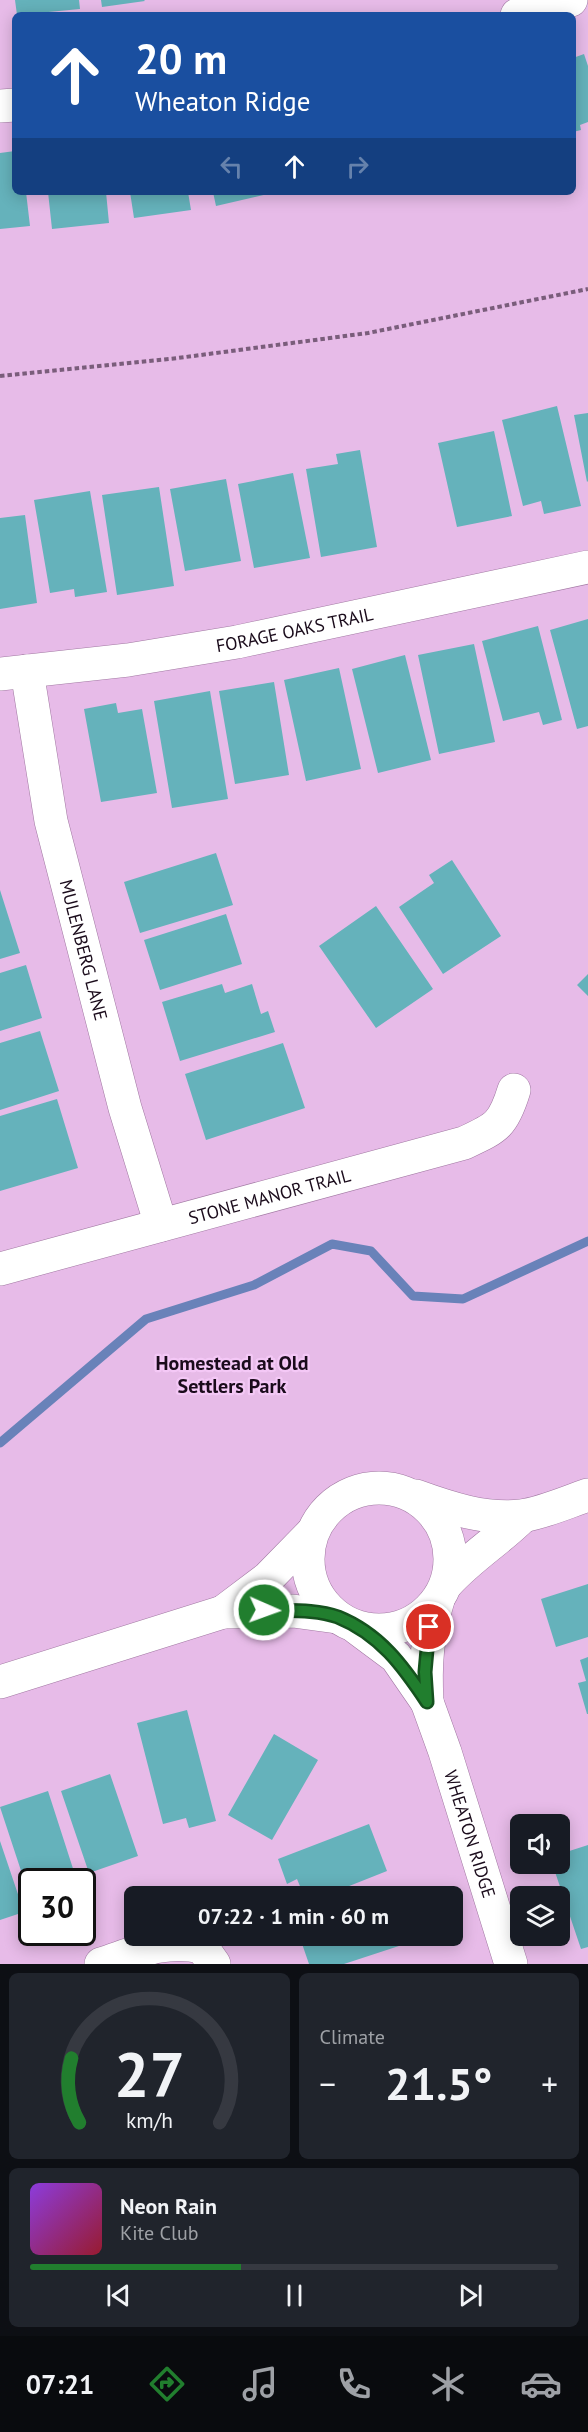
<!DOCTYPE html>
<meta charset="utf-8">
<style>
body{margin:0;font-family:"PT Sans",sans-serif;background:#20242c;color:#f1f3f6;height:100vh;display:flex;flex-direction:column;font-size:22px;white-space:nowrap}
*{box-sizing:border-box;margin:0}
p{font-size:20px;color:#9ea1a6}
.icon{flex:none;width:33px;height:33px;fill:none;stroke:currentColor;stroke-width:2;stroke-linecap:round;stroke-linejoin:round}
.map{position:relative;height:1964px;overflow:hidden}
.side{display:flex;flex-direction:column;gap:9px;padding:9px;background:#0d0f14;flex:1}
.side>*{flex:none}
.banner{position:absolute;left:12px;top:12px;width:564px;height:183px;border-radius:9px;box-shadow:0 3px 15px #0003;background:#1a4fa0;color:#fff;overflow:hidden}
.controls{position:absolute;left:510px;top:1814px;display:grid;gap:12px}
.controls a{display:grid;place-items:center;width:60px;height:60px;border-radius:9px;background:#171b24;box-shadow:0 3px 15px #0003;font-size:30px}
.speed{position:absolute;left:18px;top:1868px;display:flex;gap:12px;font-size:30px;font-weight:700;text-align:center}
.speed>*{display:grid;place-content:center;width:78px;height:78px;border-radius:50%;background:#171b24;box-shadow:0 3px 15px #0003;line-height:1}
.speed .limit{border:3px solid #111;border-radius:9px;background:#fff;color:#111}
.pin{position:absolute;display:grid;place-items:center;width:51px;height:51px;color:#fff;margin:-26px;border:3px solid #fff;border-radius:50%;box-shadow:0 2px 6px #0007}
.me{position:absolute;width:66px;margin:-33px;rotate:92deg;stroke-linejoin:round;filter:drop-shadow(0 0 4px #0008)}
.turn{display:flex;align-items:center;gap:21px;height:126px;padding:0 24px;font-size:27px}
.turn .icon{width:78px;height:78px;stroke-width:2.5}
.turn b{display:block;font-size:42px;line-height:51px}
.lanes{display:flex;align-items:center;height:57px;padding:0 24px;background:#0003;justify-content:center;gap:30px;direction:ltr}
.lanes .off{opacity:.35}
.big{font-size:45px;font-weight:700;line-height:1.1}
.side .widget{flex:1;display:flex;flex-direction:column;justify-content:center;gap:9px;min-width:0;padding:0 21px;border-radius:9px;background:#20242c}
.side .dial{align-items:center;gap:0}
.dial svg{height:156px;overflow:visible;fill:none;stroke:#363941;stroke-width:7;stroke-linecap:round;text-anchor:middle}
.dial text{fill:#f1f3f6;stroke:none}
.song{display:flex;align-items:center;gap:18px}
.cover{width:72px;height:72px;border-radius:9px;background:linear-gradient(135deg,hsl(270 70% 55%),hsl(350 70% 35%))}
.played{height:6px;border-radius:3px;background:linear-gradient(90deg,#217e2e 40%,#363941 40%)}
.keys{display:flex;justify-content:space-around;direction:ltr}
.heat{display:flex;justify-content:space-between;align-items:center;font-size:33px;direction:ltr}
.side .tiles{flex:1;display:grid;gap:9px;grid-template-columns:1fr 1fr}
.widget:last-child{grid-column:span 2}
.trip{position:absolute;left:124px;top:1886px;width:339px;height:60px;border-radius:9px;background:#171b24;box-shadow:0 3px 15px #0003;font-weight:700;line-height:60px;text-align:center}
.tabs{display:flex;height:96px;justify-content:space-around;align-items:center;background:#090b0e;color:#9ea1a6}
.tabs .icon{width:42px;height:42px}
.tabs .on{color:#217e2e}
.tabs b{font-size:27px;color:#f1f3f6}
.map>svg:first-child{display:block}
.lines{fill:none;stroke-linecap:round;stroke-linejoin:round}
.stream{stroke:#6982b9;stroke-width:9}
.building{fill:#65b2bb}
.street-casing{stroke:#a178a2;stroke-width:34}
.path{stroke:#7a5d7b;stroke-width:4;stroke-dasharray:4.5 3;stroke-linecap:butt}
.street{stroke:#fff;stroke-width:33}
.route-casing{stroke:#15521e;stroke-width:15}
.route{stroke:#217e2e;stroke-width:10}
.labels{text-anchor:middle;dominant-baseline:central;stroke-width:4.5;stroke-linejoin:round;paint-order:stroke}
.street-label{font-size:18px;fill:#1a0b1b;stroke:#f4c8f6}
.neighbourhood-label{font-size:20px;font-weight:bold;fill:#1a0b1b;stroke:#f4c8f6}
</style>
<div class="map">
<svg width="588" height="1964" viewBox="0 0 588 1964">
<rect width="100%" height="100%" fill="#e7bbe8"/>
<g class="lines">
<path class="stream" d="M0,1443L146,1319L254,1285L332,1244L371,1251L413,1296L463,1299L588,1241"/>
</g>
<path class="building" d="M15,0H79L80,9L17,15Z
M101,0H144L145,1L102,7Z
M584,54L588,66V122L580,125L581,130L573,132V58Z
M15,151V192H26L30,226L0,229V153Z
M48,192H106L109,223L52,229Z
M130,192H188L191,210L134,218Z
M213,192H272V193L216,206Z
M557,406L581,506L544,514L541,501L523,506L502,420Z
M588,413V481L587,482L574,415Z
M494,431L512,516L457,527L438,443Z
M360,450L377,547L321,557L306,469L338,464L336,454Z
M293,473L310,558L254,568L238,484Z
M226,479L241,561L185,571L170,489Z
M159,487L174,586L117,595L102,495Z
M90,491L107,592L75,597L74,589L50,593L34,500Z
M25,515L37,603L0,609V518Z
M588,619V726L577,729L550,630Z
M538,626L562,720L543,725L539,712L503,721L482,641Z
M474,644L495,742L439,754L418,655Z
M405,655L431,760L378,773L352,669Z
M339,668L361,769L306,781L284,680Z
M274,682L289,775L235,784L219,691Z
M210,691L228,799L172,808L154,701Z
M116,703L118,713L142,709L157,793L101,802L84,709Z
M216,853L233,905L140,933L124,882Z
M452,860L501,936L443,974L399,907L434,883L429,875Z
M0,890L20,953L0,959Z
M376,906L433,989L376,1028L319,946Z
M226,914L242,964L160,990L144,940Z
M26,965L42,1018L0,1031V973Z
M588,974V996L577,985Z
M222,984L225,993L252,984L261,1014L268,1011L275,1032L180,1061L162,1002Z
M40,1031L59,1091L0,1110V1043Z
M283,1043L305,1108L206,1140L185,1074Z
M57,1099L78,1168L0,1191V1116Z
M588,1584V1637L556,1647L541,1599Z
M588,1657V1714H587L578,1683L586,1681L580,1660Z
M187,1710L216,1821L189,1828L186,1818L163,1824L137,1723Z
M274,1734L318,1760L272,1840L228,1815Z
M110,1774L138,1856L89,1873L61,1791Z
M48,1791L77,1881H32L31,1901L0,1807Z
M369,1824L387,1871L324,1896H304L297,1879L287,1884L278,1859Z
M0,1841L24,1912L0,1920Z
M588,1845V1947L581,1949L552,1863H560V1854Z
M299,1935H399L402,1945L344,1964H309Z"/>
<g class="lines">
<defs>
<g id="street">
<path d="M517,15L571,0"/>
<path d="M0,106L15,105"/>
<path id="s1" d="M27,671L51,821L125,1108L161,1225"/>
<path id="s2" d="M0,674L128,660L237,642L588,567"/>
<path id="s3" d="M0,1269L464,1143C496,1128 503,1126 514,1090"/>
<circle cx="379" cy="1559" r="71"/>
<path d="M416,1496C449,1508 485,1520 521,1516C543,1513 567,1502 588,1495"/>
<path d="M448,1582C471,1557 499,1540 523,1516"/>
<path d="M223,1612L268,1578L311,1534"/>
<path id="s4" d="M357,1628L396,1657L427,1702L445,1752L511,1964"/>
<path d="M0,1682L223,1612L293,1611L337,1617"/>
<path d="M427,1702C425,1665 427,1635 438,1600"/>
<path d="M101,1964C138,1952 163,1939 202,1947L214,1964"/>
</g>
</defs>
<use href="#street" class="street-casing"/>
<path class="path" d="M0,376L178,358L368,333L588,289"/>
<use href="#street" class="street"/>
</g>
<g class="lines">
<defs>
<path id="route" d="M264,1610C288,1611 316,1609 338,1617C380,1634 403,1666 427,1702L425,1672L429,1627"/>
</defs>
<use href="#route" class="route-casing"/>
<use href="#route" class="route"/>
</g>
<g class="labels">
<g class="street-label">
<text stroke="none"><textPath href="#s2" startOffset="298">FORAGE OAKS TRAIL</textPath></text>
<text stroke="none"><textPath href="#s1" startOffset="285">MULENBERG LANE</textPath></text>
<text stroke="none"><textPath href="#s3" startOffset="279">STONE MANOR TRAIL</textPath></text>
<text stroke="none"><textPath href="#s4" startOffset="242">WHEATON RIDGE</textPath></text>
</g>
<g class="neighbourhood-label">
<text x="232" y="1363">Homestead at Old<tspan x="232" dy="23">Settlers Park</tspan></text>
</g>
</g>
</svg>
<div class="controls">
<a><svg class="icon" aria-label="sound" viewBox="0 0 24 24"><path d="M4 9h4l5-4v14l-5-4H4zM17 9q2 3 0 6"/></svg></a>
<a><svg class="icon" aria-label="layers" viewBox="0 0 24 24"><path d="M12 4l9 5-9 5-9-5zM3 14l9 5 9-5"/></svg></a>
</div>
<div class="speed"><div class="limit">30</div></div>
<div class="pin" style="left:429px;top:1627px;background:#d93025"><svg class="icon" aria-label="arrive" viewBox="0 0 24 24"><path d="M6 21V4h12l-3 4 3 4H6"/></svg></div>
<svg class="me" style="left:264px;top:1610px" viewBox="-20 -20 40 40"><circle r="17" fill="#217e2e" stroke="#fff" stroke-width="3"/><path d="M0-11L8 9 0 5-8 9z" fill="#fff"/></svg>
<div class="trip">07:22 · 1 min · 60 m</div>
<div class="banner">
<div class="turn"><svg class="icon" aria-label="ahead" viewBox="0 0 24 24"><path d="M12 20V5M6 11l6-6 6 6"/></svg><div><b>20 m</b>Wheaton Ridge</div></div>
<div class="lanes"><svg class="icon off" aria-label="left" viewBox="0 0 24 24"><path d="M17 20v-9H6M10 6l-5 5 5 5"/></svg><svg class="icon" aria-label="ahead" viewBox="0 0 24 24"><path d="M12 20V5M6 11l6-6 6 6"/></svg><svg class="icon off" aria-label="right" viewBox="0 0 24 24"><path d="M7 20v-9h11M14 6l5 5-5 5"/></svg></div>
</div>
</div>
<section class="side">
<div class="tiles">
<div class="widget dial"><svg viewBox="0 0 100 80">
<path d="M14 69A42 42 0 1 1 86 69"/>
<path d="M14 69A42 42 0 0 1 10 36" stroke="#217e2e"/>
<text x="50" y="56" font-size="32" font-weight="700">27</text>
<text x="50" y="72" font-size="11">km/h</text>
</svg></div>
<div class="widget"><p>Climate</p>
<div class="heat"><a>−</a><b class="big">21.5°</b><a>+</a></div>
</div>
<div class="widget">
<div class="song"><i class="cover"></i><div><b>Neon Rain</b><p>Kite Club</p></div></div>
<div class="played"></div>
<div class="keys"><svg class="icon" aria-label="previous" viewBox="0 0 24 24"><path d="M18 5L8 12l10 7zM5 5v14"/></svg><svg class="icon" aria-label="pause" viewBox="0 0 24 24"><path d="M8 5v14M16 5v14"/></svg><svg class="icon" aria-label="next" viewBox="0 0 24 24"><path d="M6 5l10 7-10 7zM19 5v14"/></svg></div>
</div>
</div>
</section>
<nav class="tabs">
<b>07:21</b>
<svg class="icon on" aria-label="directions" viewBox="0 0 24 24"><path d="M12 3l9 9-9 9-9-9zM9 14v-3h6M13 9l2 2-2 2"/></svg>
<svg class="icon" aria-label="music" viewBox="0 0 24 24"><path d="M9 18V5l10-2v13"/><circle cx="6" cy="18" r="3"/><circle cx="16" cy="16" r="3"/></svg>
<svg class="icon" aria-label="phone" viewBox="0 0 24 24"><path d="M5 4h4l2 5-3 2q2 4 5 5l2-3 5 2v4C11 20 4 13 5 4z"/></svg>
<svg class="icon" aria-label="climate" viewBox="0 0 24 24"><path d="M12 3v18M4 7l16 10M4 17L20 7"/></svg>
<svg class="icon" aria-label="car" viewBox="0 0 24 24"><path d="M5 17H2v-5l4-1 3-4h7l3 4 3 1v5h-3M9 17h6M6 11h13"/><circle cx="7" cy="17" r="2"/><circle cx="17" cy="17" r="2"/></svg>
</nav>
